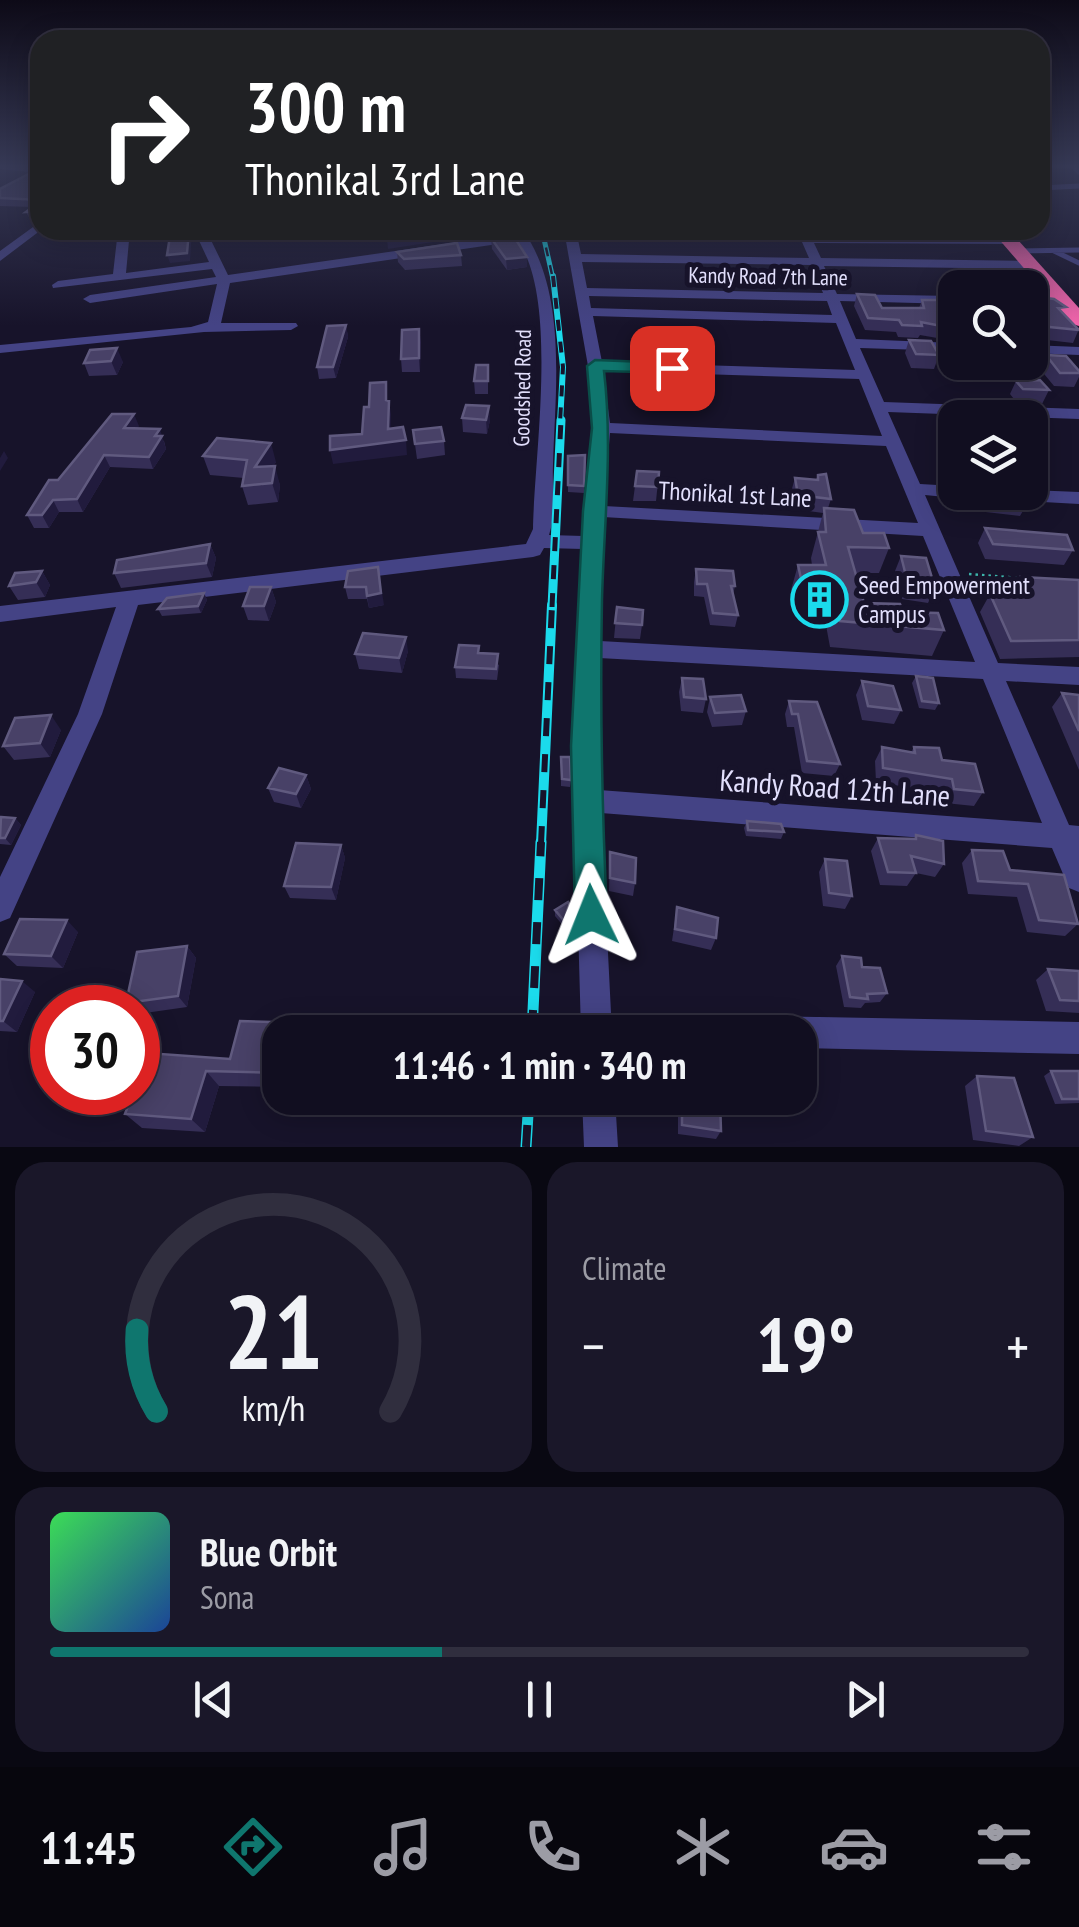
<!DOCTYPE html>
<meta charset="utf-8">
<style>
body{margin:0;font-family:"PT Sans Narrow",sans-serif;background:#1a1729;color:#f1f3f6;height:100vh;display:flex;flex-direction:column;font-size:38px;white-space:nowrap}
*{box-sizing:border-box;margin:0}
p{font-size:32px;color:#9c9ca5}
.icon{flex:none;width:55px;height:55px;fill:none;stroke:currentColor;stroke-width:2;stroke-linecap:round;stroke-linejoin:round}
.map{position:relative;height:1147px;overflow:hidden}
.drawer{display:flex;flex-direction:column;gap:15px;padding:15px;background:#090812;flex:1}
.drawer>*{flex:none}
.banner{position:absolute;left:30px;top:30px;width:1020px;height:210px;border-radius:30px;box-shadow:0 5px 25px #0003,0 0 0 2px #302e3e;background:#202124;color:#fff;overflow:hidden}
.buttons{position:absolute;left:938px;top:270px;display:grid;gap:20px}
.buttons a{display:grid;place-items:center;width:110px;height:110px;border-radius:20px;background:#110e20;box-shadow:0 5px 25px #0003,0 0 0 2px #302e3e;font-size:50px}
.speed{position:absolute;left:30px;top:985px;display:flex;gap:20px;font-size:50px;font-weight:700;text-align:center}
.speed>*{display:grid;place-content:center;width:130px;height:130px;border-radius:50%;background:#110e20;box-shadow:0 5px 25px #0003,0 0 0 2px #302e3e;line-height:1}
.speed .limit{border:15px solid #d22;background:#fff;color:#111}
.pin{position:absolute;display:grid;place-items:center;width:85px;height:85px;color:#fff;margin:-42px;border-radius:20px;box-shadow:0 5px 15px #0006}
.me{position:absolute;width:110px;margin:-55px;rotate:358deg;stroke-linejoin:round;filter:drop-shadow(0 0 8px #0008)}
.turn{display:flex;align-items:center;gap:35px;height:210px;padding:0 50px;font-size:45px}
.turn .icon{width:130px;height:130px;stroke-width:2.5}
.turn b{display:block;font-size:70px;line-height:85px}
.big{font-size:75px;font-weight:700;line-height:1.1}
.drawer .widget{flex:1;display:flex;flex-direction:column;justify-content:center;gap:15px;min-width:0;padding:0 35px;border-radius:30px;background:#1a1729}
.drawer .dial{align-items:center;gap:0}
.dial svg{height:260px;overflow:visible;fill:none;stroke:#302e3e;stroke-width:7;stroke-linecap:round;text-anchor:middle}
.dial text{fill:#f1f3f6;stroke:none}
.song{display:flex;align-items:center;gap:30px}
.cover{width:120px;height:120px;border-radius:15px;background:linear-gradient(135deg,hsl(130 70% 55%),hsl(220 70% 35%))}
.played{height:10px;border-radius:5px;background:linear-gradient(90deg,#0f766e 40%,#302e3e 40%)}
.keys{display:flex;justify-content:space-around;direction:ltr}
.heat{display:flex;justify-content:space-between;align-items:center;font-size:55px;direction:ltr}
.drawer .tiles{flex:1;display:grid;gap:15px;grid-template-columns:1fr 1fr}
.widget:last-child{grid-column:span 2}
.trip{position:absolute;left:262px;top:1015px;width:555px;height:100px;border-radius:30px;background:#110e20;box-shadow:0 5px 25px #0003,0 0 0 2px #302e3e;font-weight:700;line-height:100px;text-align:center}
.tab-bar{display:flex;height:160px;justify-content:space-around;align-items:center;background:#07060d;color:#9c9ca5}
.tab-bar .icon{width:70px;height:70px}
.tab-bar .active{color:#0f766e}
.tab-bar b{font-size:45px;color:#f1f3f6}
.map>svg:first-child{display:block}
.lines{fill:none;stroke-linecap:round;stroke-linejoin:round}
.path{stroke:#3cb4aa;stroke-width:2.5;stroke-dasharray:2.5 4;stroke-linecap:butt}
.lane{stroke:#444385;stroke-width:5}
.street{fill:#444385;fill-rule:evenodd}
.highway{fill:#f264ab;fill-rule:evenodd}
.rail-far4-casing{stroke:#1bdbec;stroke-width:5}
.rail-far3-casing{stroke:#1bdbec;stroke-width:6}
.rail-far2-casing{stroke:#1bdbec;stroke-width:9}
.rail-far1-casing{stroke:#1bdbec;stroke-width:10}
.rail-casing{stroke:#1bdbec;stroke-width:11}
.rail-far4{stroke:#17132a;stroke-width:2.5;stroke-dasharray:9;stroke-linecap:butt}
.rail-far3{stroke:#17132a;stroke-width:4;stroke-dasharray:11;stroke-linecap:butt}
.rail-far2{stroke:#17132a;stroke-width:5;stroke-dasharray:14;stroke-linecap:butt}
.rail-far1{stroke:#17132a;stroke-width:6;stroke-dasharray:18;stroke-linecap:butt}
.rail{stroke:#17132a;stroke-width:8;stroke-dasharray:22;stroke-linecap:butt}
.wall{fill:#352e56}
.shaded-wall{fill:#211b3d}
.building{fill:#484167;stroke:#605a7f;stroke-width:2.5}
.route{fill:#0f766e;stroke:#0a4d48;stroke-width:2.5}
.labels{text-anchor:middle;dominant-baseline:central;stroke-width:10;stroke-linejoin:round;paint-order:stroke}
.far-street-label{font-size:22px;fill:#e2dffc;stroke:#17132a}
.street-label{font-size:25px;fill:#e2dffc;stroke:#17132a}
.poi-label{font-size:25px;fill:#e2dffc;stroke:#17132a;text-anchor:start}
.near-street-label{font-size:30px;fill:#e2dffc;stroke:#17132a}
</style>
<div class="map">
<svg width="1079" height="1147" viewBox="0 0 1079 1147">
<rect width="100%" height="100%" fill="#17132a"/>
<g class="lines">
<path class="path" d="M969,574L1020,578"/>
<path class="lane" d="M1072,165L1079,172
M1040,188L1079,186
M1018,251L1079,250
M1054,251L1079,263"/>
<path class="street" d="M0,165L40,167V173L0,169Z
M40,222L41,230L0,261V251Z
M118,230H130L126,273L209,262L194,230H206L228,275L514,234L511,230H523C568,295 555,390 553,465C552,487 556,515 549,535L583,536L594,428L588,366L564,230H576L581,254L809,258L802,242L673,233L667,230L799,235L797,230H809L811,236L1012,238V242L1008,244L814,243L821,258L1031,261L1037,265L1031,269L824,266L837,294L955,296V304L840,301L856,339L955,343V351L860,348L884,402L1079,409V419L888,412L920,484L955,486V492H964L955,498L925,495L998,663L1079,667V685L1006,681L1069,825L1079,826V892L1069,888L1052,848L601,813L611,1013L1079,1022V1054L800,1048V1032H581L573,746L583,549L544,548L540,555L533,557L138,605L102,714L10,918L0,922V877L78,714L116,607L0,622V606L526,544L533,529C534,456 559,300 518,241L230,283L221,323H296L298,326L291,330L204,332L0,353V345L191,327L208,322L217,284L90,303L83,299L90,295L216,277L212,269L53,288L52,285L58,281L113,274ZM582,262L812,265L823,293L587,288ZM589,296L827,301L832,315L591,308ZM593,316L836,323L855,370L602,362ZM603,371L859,379L882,436L610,423ZM610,433L886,446L918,523L604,506ZM603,517L923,536L975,662L600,641ZM599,658L983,679L1042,823L599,790Z
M1030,345L1079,347V355L1030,353Z
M1030,490L1079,492V504L974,498L965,492H1030Z
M582,1098H615L618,1147H584Z"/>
<path class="highway" d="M991,230H1009L1079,308V326L1072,324Z"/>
<defs>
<path id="rail-far4" d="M542,230L553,279"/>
<path id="rail-far3" d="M553,276L563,367L560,423"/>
<path id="rail-far2" d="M552,607L561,420"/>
<path id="rail-far1" d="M541,844L552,605"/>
<path id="rail" d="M532,1032L541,842
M526,1147L529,1098"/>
</defs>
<use href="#rail-far4" class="rail-far4-casing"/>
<use href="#rail-far3" class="rail-far3-casing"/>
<use href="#rail-far2" class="rail-far2-casing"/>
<use href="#rail-far1" class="rail-far1-casing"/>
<use href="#rail" class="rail-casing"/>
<use href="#rail-far4" class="rail-far4"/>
<use href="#rail-far3" class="rail-far3"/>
<use href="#rail-far2" class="rail-far2"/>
<use href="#rail-far1" class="rail-far1"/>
<use href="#rail" class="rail"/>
</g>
<path class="wall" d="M40,168V219H30L26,212L33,207L0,206V189Z
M491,238L527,267L507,270L492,249Z
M397,252L461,255L462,266L405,270L398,262Z
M857,294L882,308H919L922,300L947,327L943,339L920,335L918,338L898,337L896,332L865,330L854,306Z
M1030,296L1063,313L1079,329L1073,343L1030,338Z
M346,325L348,337L336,378L319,379L317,367Z
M419,329L420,372H402L401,359Z
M909,340L939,355L934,369L911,368L905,353Z
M90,350L123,362L117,375L89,376L84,363Z
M1046,355L1079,371V377L1074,387L1054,386L1040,369Z
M488,365V394H475L474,381Z
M1016,381L1049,390L1042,404L1017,403L1010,394Z
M462,418L490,420L487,434L463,432Z
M139,426L137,428L164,441L166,449L153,469L110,467L83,512H59L49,528H34L27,515L58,480Z
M413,430L444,441L445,455L417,459Z
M585,455L584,493L568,492V456Z
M203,456L276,462L273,466L280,485L278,502L248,505L242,486L244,478L210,475Z
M637,471L659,472L656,501H633Z
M818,475L831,499L828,508L863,533L889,548L879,573H855L864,603L903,612L944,630L932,656L830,647L823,609L794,608L791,590L798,565H812L811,558L823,513L794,509L791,492L795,478L816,480Z
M978,492H1024L1028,502L1020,516L977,511L974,502Z
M985,528L1073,550L1064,565L985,559L978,543Z
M210,544L216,558L212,577L121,588L114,573Z
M901,556L935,588L928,603L902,599L895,571Z
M696,569L735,586L733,595L738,615L735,627L710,625L704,597L694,596V582Z
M42,571L50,585L45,597L18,600L9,586Z
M348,571L384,605L369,608L367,599H348L345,587Z
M1021,577L1079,580V657L1000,659L980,612L990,594L1011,596Z
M271,587L276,602L269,621L248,620L243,606Z
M204,593L207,600L201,613L162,616L158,609Z
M617,607L642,625L640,639L614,638Z
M479,646V653L499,665L497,680L456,678L455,667Z
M408,651L402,673L359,669L355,654Z
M916,676L939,703L935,710L919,708L912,683Z
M682,678L706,699L703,713L681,711L679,692Z
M862,681L901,710L894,724L862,720L856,695Z
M1062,693L1079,695V770L1052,707Z
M710,697L746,711L742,725L712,727L707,712Z
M789,701L840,764L834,776L802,773L794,727H787L785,714Z
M61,730L50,757L14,760L3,746Z
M882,747L911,752L914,747L942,760L983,792L974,806L945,803L943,793L876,782L875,761Z
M561,757L571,780L570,787L561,786Z
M306,775L311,789L301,808L274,802L268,788Z
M0,818H15L21,825L11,845L0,844Z
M747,821L784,832L781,839L746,836L744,828Z
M916,835L944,864L935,877L916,873L907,886L880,885L871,851L878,838L914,839Z
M341,845L345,858L336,900L290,898L284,886Z
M972,850L1010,870L1078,924L1065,936L1027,932L1017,897L968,894L962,863Z
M610,852L635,883L633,896L609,891Z
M825,859L852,896L845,909L823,906L819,872Z
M677,907L716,938L711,950L672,941Z
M555,910L574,923L565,928L555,916Z
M78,932L63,968L17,966L4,954Z
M187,946L196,958L187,1007L138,1014V1008H131L126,1003Z
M842,956L862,967L887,993L880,1002L865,1003L861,1008L844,1007L836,966Z
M1048,969L1079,971V1013L1046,1011L1036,980Z
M0,979L35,992L17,1032L0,1031Z
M280,1032V1087L219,1086L205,1132L142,1128L125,1114L133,1092L230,1059Z
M1051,1071H1079V1103L1055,1104L1044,1076Z
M977,1076L1033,1137L1019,1146L973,1140L965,1086Z
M678,1098H720L721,1131L716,1139L678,1134Z"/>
<path class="shaded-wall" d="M189,230H192L190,261L170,263L167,255Z
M453,230V239L388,249L387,240Z
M483,230H505V233L483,236Z
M527,257V267L507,270L506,259Z
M346,325L348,337L336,378L333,367Z
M419,329L421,342L420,372L419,358Z
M117,348L123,362L117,375L111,361Z
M389,401L391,414L390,442L406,440L407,455L333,464L330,450L388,429Z
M489,406L490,420L487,434L486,420Z
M134,414L139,426L129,440L124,428Z
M160,429L166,449L153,469L149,457L155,436Z
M271,443L276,462L261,486L255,467Z
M4,451L8,458L0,471V458Z
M104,455L110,467L83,512L77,499Z
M275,466L280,485L278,502L272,483Z
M53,500L59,512L49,528L42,515Z
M210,544L216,558L212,577L206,563Z
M42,571L50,585L45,597L36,582Z
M380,579L384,605L369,608L367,596Z
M271,587L276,602L269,621L264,606Z
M204,593L207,600L201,613L198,606Z
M406,637L408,651L402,673L399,658Z
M51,715L61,730L50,757L40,743Z
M306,775L311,789L301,808L296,794Z
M15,818L21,825L11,845L5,838Z
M341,845L345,858L336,900L331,887Z
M575,916L574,923L565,928V922Z
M67,920L78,932L63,968L51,956Z
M187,946L196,958L187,1007L178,996Z
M22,981L35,992L17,1032L3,1021Z
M206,1071L219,1086L205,1132L191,1119Z"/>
<path class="building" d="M40,168V200L0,198V189Z
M40,202V211L26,212Z
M171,230H189L187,253L167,255Z
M435,230H453L387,240Z
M513,235L527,257L506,259L491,238Z
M457,243L461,255L404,259L397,252Z
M857,294L875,295L882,308H924L922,300H937L947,327L921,322L922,326L902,325L899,320L868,318Z
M1030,296L1054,299L1066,307L1058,308L1079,330L1030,325Z
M346,325L333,367H317L327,326Z
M419,329V358L401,359L402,330Z
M909,340L931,341L939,355L916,354Z
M117,348L111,361L84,363L90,350Z
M1046,355L1066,356L1079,371V373H1060Z
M476,365H488V381H474Z
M1040,380L1049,390L1023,389L1016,381Z
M386,382V400L389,401L388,429L403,427L406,440L330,450V436L362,434L364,407H369L370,383Z
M466,405L489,406L486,420L462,418Z
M112,414H134L124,428L160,429L155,436H162L149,457L104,455L77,499L53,500L42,515H27L49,480H58Z
M441,427L444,441L415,444L413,430Z
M217,438L271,443L255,467L275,466L272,483L242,486L247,460L203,456Z
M585,455L584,486L568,485V456Z
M637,471L659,472L658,487L635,486Z
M826,474L831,499L798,495L795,478L818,480V475Z
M982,492H1024L1028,502L984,497Z
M824,508L854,510L863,533H884L889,548L848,547L864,603L900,604L903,612L938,613L944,630L840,621L831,584L802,583L798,565H826L818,532H826Z
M985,528L1067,535L1073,550L993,544Z
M210,544L206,563L114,573L117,560Z
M901,556L926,558L935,588L908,584Z
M378,567L381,593L367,596L366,587H345L348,571Z
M696,569L733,571L735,586H731L738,615L713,613L707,584H697Z
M42,571L36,582L9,586L15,573Z
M1021,577L1079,580V640L1011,641L990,594L1030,596Z
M250,587H271L264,606H243Z
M204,593L198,606L158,609L167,598Z
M617,607L643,610L642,625L615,623Z
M363,633L406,637L399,658L355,654Z
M459,645L479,646L478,653L498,654L496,669L455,667Z
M916,676L933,678L939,703L922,701Z
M682,678L703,679L706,699L684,697Z
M862,681L893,686L901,710L868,706Z
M1062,693L1079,695V731Z
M741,695L746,711L715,713L710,697Z
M789,701L817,702L840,764L807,761L798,714H792Z
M51,715L40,743L3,746L15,718Z
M882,747L915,753L914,747L939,748L942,760L975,764L983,792L954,789L952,779L883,768Z
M561,757H570L571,780L562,779Z
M279,768L306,775L296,794L268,788Z
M1,817L15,818L5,838H0Z
M747,821L781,824L784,832L748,830Z
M916,835L943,841L944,864L911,856L916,873L888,872L878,838L916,839Z
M296,843L341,845L331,887L284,886Z
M972,850L1003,851L1010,870L1064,875L1078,924L1039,920L1028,884L978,881Z
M610,852L636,858L635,883L610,878Z
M825,859L847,861L852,896L829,893Z
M568,902L575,916L565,922L555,910Z
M677,907L718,918L716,938L675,929Z
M20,919L67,920L51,956L4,954Z
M187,946L178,996L126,1003L137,952Z
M842,956L861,958L862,967L880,968L887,993L867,994L868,999L850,997Z
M1048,969L1079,971V1001L1060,1000Z
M0,979L22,981L3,1021H0Z
M240,1021L307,1023L305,1032H280V1073L206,1071L191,1119L125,1114L133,1092H138V1080L147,1053L230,1059Z
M1051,1071H1079V1099H1062Z
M977,1076L1014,1078L1033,1137L986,1131Z
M682,1098H720L721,1131L682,1125Z"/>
<linearGradient id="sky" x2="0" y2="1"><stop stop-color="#0d0a17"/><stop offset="0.51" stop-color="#363955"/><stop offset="1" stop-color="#363955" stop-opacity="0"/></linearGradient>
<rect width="1079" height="326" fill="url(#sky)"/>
<path class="route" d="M595,360L672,363L680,368L672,373L604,371C613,447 604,524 602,600C600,706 602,809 607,915L603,926L591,931L580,926L575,915L571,746L583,511L592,428L587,366Z"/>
<defs>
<symbol id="building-ring" viewBox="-11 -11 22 22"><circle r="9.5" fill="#17132a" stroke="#1bdbec" stroke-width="1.5"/><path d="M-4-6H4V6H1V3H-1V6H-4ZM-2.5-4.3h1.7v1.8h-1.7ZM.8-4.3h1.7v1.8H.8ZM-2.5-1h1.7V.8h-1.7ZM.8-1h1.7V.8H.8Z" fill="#1bdbec"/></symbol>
</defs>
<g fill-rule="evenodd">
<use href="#building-ring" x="788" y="568" width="63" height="63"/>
</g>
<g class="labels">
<g class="far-street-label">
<text transform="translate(768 276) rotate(1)">Kandy Road 7th Lane</text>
<text transform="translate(522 388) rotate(-89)">Goodshed Road</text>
</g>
<g class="street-label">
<text transform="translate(735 494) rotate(3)">Thonikal 1st Lane</text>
</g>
<g class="poi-label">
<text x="858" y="585">Seed Empowerment<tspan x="858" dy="29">Campus</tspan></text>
</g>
<g class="near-street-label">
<text transform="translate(835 787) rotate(4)">Kandy Road 12th Lane</text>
</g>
</g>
</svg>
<div class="buttons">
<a><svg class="icon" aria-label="search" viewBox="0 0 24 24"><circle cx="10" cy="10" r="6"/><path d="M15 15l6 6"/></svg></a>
<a><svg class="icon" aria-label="layers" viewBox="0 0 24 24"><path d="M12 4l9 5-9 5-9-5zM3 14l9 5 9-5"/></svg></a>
</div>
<div class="speed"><div class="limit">30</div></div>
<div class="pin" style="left:672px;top:368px;background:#d93025"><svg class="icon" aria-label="arrive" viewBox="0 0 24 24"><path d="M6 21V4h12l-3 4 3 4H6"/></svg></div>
<svg class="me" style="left:591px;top:915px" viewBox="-20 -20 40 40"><path d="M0-17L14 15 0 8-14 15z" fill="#0f766e" stroke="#fff" stroke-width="4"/></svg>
<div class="trip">11:46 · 1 min · 340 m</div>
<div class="banner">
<div class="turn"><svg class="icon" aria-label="right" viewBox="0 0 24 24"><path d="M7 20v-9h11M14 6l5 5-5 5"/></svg><div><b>300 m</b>Thonikal 3rd Lane</div></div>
</div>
</div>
<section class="drawer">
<div class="tiles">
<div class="widget dial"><svg viewBox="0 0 100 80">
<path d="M14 69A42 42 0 1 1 86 69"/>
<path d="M14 69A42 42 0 0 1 8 44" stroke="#0f766e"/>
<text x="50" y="56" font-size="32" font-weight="700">21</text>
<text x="50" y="72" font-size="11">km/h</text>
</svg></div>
<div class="widget"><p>Climate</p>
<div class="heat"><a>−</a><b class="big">19°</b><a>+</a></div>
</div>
<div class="widget">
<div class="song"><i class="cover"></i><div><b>Blue Orbit</b><p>Sona</p></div></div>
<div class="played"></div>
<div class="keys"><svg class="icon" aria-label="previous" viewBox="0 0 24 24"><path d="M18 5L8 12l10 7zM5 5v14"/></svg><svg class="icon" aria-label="pause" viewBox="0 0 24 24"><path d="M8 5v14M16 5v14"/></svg><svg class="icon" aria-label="next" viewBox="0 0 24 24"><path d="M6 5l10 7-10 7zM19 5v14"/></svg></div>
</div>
</div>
</section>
<nav class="tab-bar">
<b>11:45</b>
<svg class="icon active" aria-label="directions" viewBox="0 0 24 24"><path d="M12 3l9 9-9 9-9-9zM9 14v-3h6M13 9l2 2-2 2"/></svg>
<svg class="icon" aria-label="music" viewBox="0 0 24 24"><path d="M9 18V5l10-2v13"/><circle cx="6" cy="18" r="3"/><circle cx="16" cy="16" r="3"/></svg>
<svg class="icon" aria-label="phone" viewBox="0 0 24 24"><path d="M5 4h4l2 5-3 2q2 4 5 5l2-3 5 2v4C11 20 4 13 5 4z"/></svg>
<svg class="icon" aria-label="climate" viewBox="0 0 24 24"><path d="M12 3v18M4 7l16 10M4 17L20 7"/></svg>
<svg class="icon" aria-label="car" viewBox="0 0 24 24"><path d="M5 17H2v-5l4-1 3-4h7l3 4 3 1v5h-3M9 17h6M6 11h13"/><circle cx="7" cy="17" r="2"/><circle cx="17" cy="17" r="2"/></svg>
<svg class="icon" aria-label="filters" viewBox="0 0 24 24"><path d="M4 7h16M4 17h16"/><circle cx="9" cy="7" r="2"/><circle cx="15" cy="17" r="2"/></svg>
</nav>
